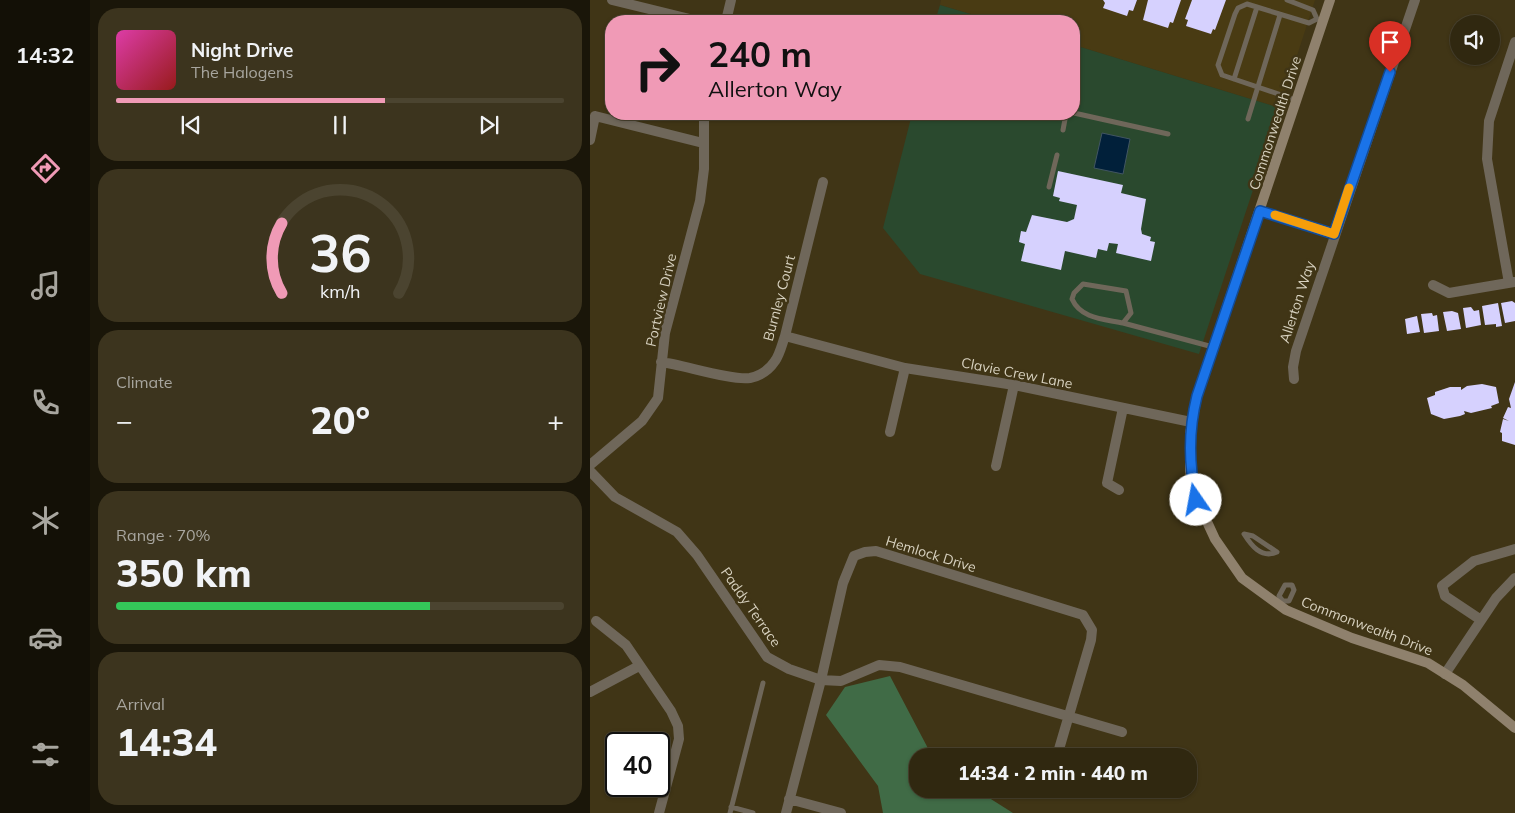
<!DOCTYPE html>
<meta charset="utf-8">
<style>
body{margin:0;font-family:Mulish,sans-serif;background:#3c341e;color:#f1f3f6;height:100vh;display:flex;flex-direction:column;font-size:19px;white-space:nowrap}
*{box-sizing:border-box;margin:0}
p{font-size:16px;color:#a8a69f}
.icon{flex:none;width:28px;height:28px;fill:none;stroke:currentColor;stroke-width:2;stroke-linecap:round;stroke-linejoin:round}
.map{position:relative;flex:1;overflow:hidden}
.drawer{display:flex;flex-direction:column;gap:8px;padding:8px;background:#1a1609;width:500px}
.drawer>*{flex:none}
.guide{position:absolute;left:15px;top:15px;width:475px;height:105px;border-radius:20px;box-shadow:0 1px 4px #0004,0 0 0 1px #4b4430;background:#f09ab6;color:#111;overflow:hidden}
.controls{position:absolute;left:860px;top:15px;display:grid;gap:10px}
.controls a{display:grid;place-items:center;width:50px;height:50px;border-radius:50%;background:#302810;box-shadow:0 1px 4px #0004,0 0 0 1px #4b4430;font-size:25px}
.speed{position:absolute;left:15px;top:732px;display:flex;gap:10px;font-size:25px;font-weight:700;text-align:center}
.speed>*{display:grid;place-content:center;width:65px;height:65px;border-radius:50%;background:#302810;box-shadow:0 1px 4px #0004,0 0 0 1px #4b4430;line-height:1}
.speed .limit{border:2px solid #111;border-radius:8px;background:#fff;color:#111}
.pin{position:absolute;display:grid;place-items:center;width:42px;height:42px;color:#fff;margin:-51px -21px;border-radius:50% 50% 50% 0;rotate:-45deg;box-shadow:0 0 5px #0007}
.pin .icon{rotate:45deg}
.me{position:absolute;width:55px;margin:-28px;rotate:348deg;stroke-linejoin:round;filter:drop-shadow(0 0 4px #0008)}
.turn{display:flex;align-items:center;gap:18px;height:105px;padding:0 20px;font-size:22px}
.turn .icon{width:65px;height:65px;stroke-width:2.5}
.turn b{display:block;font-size:35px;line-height:42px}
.big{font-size:38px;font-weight:800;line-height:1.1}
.drawer .tile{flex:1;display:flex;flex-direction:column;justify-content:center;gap:8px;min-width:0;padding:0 18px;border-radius:20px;background:#3c341e}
.drawer .dial{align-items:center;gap:0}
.dial svg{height:130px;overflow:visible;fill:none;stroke:#4b4430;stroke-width:7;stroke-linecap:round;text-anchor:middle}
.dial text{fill:#f1f3f6;stroke:none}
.song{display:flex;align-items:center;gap:15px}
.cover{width:60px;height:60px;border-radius:8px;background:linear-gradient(135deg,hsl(320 70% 55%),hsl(0 70% 35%))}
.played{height:5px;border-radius:2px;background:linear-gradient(90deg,#f09ab6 60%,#4b4430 60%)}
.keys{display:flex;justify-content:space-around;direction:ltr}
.heat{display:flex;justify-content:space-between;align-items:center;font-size:28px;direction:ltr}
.charge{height:8px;border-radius:4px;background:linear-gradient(90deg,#34c759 70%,#4b4430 0)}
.trip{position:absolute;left:319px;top:748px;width:288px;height:50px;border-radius:20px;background:#302810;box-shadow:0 1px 4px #0004,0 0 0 1px #4b4430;font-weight:800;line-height:50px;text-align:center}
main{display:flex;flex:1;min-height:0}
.tab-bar{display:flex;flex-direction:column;width:90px;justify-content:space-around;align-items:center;background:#131006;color:#a8a69f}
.tab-bar .icon{width:35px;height:35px}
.tab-bar .selected{color:#f09ab6}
.tab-bar b{font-size:22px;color:#f1f3f6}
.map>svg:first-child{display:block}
.built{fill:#493b13}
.green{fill:#2a492e}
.forest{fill:#406b46}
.water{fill:#01203a;stroke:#415562}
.building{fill:#d6d1fe}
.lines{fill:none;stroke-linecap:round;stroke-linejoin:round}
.lane{stroke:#6f675a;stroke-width:5}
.street{stroke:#6f675a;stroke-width:10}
.secondary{stroke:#8f816d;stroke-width:10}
.route-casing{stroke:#114b97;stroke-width:12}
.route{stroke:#1a73e8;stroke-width:9}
.slow{stroke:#f59e0b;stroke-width:9}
.labels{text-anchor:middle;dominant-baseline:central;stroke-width:5;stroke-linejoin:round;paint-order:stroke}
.street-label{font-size:14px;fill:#d7d1bf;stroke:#403516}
</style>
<main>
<nav class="tab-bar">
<b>14:32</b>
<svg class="icon selected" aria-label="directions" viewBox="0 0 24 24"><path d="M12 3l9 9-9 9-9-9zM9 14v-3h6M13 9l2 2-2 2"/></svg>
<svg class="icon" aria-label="music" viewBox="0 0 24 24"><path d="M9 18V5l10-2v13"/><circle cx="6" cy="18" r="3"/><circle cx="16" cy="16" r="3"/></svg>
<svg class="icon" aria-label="phone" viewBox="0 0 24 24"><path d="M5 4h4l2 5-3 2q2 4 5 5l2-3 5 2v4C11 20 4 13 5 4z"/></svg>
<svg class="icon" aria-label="climate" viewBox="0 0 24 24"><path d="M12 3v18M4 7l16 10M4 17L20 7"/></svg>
<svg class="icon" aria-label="car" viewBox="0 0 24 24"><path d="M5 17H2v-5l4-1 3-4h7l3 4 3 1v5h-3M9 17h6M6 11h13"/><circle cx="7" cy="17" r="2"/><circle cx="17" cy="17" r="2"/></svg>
<svg class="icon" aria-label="filters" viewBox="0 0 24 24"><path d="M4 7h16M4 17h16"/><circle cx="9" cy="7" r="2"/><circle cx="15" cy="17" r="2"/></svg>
</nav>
<section class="drawer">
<div class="tile">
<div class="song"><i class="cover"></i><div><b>Night Drive</b><p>The Halogens</p></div></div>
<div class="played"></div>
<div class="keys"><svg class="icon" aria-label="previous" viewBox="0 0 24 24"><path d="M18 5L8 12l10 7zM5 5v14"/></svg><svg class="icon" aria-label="pause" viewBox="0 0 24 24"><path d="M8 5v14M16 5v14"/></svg><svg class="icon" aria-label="next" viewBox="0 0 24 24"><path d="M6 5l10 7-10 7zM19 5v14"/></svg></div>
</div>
<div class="tile dial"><svg viewBox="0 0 100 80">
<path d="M14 69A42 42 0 1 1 86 69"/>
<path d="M14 69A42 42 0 0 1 14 26" stroke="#f09ab6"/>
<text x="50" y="56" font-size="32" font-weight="700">36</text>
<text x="50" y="72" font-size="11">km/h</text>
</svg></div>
<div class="tile"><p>Climate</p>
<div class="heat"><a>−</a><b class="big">20°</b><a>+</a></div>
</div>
<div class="tile"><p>Range · 70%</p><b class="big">350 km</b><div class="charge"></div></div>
<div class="tile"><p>Arrival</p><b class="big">14:34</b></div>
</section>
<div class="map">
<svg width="925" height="813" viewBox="0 0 925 813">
<rect width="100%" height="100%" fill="#403516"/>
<path class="built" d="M351,0H725L690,108L484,45V21H404L350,5Z"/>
<path class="green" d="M350,5L404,21H345Z
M484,45L690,108L609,354L330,274L293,228L322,114H484Z"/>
<path class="forest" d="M300,676L342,756H328V789H385L423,813H293L288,786L236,715L255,687Z"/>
<path class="water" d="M512,133L540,139L533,174L504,168Z"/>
<path class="building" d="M513,0H547L543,11L539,10L537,16L513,8L515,3Z
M558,0H591L583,23L580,22L578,28L553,20Z
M602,0H636L625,30L623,29L621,34L596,26L598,20L595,19Z
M468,171L533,185L531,193L556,199L551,229L552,234L561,237L560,241L565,242L561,261L526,253L528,244L519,243L517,251L508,249L506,258L475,251L471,270L431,261L435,244L429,242L431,231L436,232L442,215L477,222L484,219L487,205L469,201L470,198L463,196Z
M922,301L925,303V321L915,323L911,303Z
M908,303L912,326L906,327V324L895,325L892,306Z
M881,307L884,311L889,310L891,325L876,328L873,308Z
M862,311L868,313L871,329L857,331L853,312Z
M842,313L843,316L847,315L849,331L834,333L831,314Z
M827,316L830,332L817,334L815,319Z
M925,382V445L912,441V433L910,432L913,419L919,421L913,418L918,407L921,408L919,399Z
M892,384L906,387L909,403L901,406L902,408L881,413L874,411L875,414L870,416L854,419L841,414L837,398L845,395V392L860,387H871V390L877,386Z"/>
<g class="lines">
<path class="lane" d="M697,0L723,10L727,19
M644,79L667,7
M706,100L632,75L628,65L645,14L648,8L657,4L719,23L727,19L733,21
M484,113L578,134
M658,119L690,15
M473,130L476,114
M459,187L467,155
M493,284L536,291L541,313L533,323C514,319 491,319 482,299L484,293Z
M533,323L623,347
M654,534L663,536L687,552C671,559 661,545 654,534Z
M691,606L693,601H699L704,590L702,585H695L689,596L693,601
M141,807L163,813
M140,813L173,683"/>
<path class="street" d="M22,0L108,21
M136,21L141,0
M0,140L5,116L113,143
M670,211L744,234
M919,283L897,159L899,121L925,42
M843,285L859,293L924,282
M195,336L315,368L424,385L601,422
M71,362C94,365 142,381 160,378C170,376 179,370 185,361C190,354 192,344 195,336L233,182
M704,379L703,367L706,351L825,0
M300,432L315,368
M0,465L52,421L68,398L75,333L110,201L114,169V114
M406,466L424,385
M0,471L25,497L87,532L107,555L177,657L199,669L231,680L251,681L289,665L310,667L532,732
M529,490L517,483L533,408
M891,620L855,596L852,586L884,561L925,549
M6,621L36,645L81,711L88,726L89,739L69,813
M855,674L906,598L925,578
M0,692L49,666
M199,799L251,813
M196,813L231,680L253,583L264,556L275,552L286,551L493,615L502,630L501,640L467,756"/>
<path class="secondary" d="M740,0L607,396L600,434V471L607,500L625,539L652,578L696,610L762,638L838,663L873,685L925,728"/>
</g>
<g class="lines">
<defs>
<path id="route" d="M606,500C599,464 598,432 607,396L670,211L744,234L800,72"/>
</defs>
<use href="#route" class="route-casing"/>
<use href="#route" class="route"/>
<path class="slow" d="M685,215L744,234L759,188"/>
</g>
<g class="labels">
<g class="street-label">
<text transform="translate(685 123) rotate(-72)">Commonwealth Drive</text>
<text transform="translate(189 298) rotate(-75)">Burnley Court</text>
<text transform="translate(71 300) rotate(-77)">Portview Drive</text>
<text transform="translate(707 302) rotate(-72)">Allerton Way</text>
<text transform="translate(427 373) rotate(11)">Clavie Crew Lane</text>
<text transform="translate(341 554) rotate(17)">Hemlock Drive</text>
<text transform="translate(161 607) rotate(55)">Paddy Terrace</text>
<text transform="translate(777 626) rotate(21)">Commonwealth Drive</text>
</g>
</g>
</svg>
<div class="controls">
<a><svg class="icon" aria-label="sound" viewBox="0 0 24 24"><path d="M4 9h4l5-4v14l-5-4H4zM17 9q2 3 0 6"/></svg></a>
</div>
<div class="speed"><div class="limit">40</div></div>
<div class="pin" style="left:800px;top:72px;background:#d93025"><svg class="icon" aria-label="arrive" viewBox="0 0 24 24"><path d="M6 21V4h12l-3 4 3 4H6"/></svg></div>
<svg class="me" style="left:606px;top:500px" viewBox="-20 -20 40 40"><circle r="19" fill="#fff"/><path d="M0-13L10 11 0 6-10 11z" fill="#1a73e8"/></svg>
<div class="trip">14:34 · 2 min · 440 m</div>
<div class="guide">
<div class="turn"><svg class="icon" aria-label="right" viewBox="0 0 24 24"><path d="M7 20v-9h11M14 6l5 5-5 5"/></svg><div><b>240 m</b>Allerton Way</div></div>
</div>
</div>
</main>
